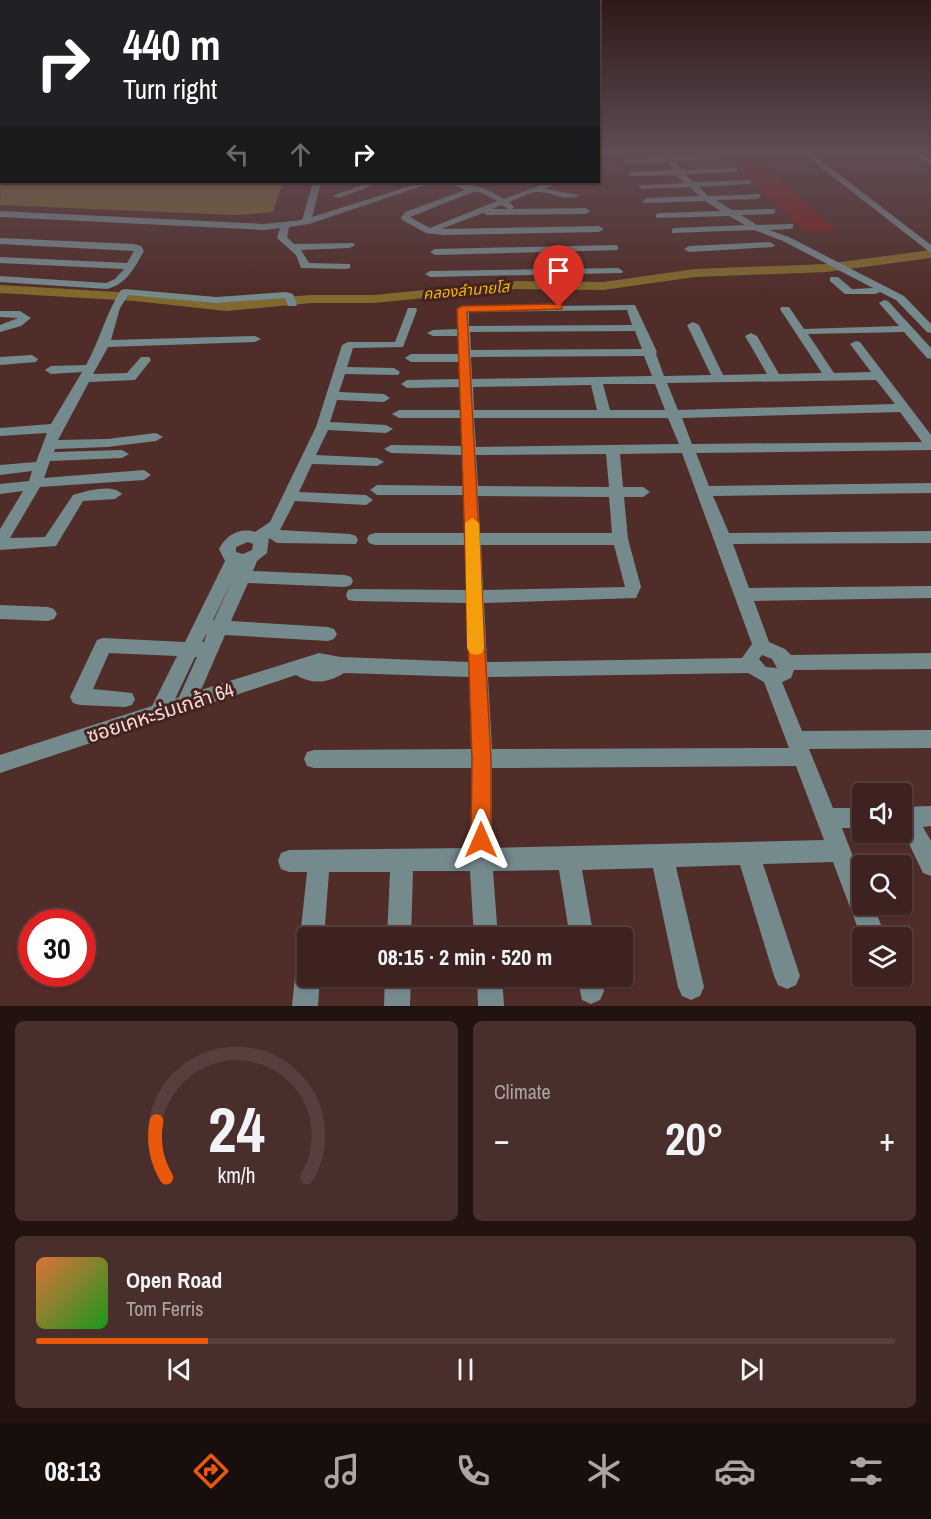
<!DOCTYPE html>
<meta charset="utf-8">
<style>
body{margin:0;font-family:"Archivo Narrow","Noto Sans Thai",sans-serif;background:#482f2c;color:#f1f3f6;height:100vh;display:flex;flex-direction:column;font-size:22px;white-space:nowrap}
*{box-sizing:border-box;margin:0}
p{font-size:20px;color:#ada4a4}
.icon{flex:none;width:33px;height:33px;fill:none;stroke:currentColor;stroke-width:2;stroke-linecap:round;stroke-linejoin:round}
.map{position:relative;height:1006px;overflow:hidden}
.panel{display:flex;flex-direction:column;gap:15px;padding:15px;background:#221311;flex:1}
.panel>*{flex:none}
.top-card{position:absolute;left:0px;top:0px;width:600px;height:183px;box-shadow:0 2px 4px #0004,0 0 0 2px #563f3d;background:#202124;color:#fff;overflow:hidden}
.controls{position:absolute;left:852px;top:783px;display:grid;gap:12px}
.controls a{display:grid;place-items:center;width:60px;height:60px;border-radius:6px;background:#3d221f;box-shadow:0 2px 4px #0004,0 0 0 2px #563f3d;font-size:30px}
.speed{position:absolute;left:18px;top:909px;display:flex;gap:12px;font-size:30px;font-weight:700;text-align:center}
.speed>*{display:grid;place-content:center;width:78px;height:78px;border-radius:50%;background:#3d221f;box-shadow:0 2px 4px #0004,0 0 0 2px #563f3d;line-height:1}
.speed .limit{border:9px solid #d22;background:#fff;color:#111}
.pin{position:absolute;display:grid;place-items:center;width:51px;height:51px;color:#fff;margin:-62px -26px;border-radius:50% 50% 50% 0;rotate:-45deg;box-shadow:0 0 6px #0007}
.pin .icon{rotate:45deg}
.me{position:absolute;width:66px;margin:-33px;rotate:0deg;stroke-linejoin:round;filter:drop-shadow(0 0 4px #0008)}
.turn{display:flex;align-items:center;gap:21px;height:126px;padding:0 24px;font-size:27px}
.turn .icon{width:78px;height:78px;stroke-width:2.5}
.turn b{display:block;font-size:42px;line-height:51px}
.lanes{display:flex;align-items:center;height:57px;padding:0 24px;background:#0003;justify-content:center;gap:30px;direction:ltr}
.lanes .off{opacity:.35}
.big{font-size:45px;font-weight:700;line-height:1.1}
.panel .card{flex:1;display:flex;flex-direction:column;justify-content:center;gap:9px;min-width:0;padding:0 21px;border-radius:9px;background:#482f2c}
.panel .dial{align-items:center;gap:0}
.dial svg{height:156px;overflow:visible;fill:none;stroke:#563f3d;stroke-width:7;stroke-linecap:round;text-anchor:middle}
.dial text{fill:#f1f3f6;stroke:none}
.song{display:flex;align-items:center;gap:18px}
.cover{width:72px;height:72px;border-radius:9px;background:linear-gradient(135deg,hsl(20 70% 55%),hsl(120 70% 35%))}
.played{height:6px;border-radius:3px;background:linear-gradient(90deg,#ea580c 20%,#563f3d 20%)}
.keys{display:flex;justify-content:space-around;direction:ltr}
.heat{display:flex;justify-content:space-between;align-items:center;font-size:33px;direction:ltr}
.panel .tiles{flex:1;display:grid;gap:15px;grid-template-columns:1fr 1fr}
.card:last-child{grid-column:span 2}
.trip{position:absolute;left:297px;top:927px;width:336px;height:60px;border-radius:6px;background:#3d221f;box-shadow:0 2px 4px #0004,0 0 0 2px #563f3d;font-weight:700;line-height:60px;text-align:center}
.dock{display:flex;height:96px;justify-content:space-around;align-items:center;background:#180e0c;color:#ada4a4}
.dock .icon{width:42px;height:42px}
.dock .current{color:#ea580c}
.dock b{font-size:27px;color:#f1f3f6}
.map>svg:first-child{display:block}
.green{fill:#7e201d}
.water{fill:#80682e}
.lines{fill:none;stroke-linecap:round;stroke-linejoin:round}
.river{fill:#80682e;fill-rule:evenodd}
.minor{fill:#758a8d;fill-rule:evenodd}
.route{fill:#ea580c;stroke:#983908;stroke-width:1.5}
.slow{fill:#f59e0b}
.labels{text-anchor:middle;dominant-baseline:central;stroke-width:6;stroke-linejoin:round;paint-order:stroke}
.far-water-label{font-size:15px;font-style:italic;fill:#f1ba00;stroke:#46231f}
.near-street-label{font-size:20px;fill:#f3dbd8;stroke:#46231f}
</style>
<div class="map">
<svg width="931" height="1006" viewBox="0 0 931 1006">
<rect width="100%" height="100%" fill="#512d29"/>
<path class="green" d="M721,152H752L836,231H804Z"/>
<path class="water" d="M1,153L2,182H283L273,212L236,215L0,205Z"/>
<g class="lines">
<path class="river" d="M931,250V258L826,272L695,277L603,290L515,289L374,303H312L226,311L135,301L0,293V285L135,293L226,301L312,295H374L515,281L603,282L695,269L826,264Z"/>
<path class="minor" d="M662,152H670L673,157L724,155L725,157L721,159L675,161L681,170L737,168V172H734L685,174L694,182L751,180V184H748L699,187L708,196L760,194L761,196L757,199L716,200L732,210L775,209V213L772,214L741,215L757,225L793,224V228L790,229L769,230L789,237L904,296L931,324V333L927,332L896,300L880,292L875,294H845L830,281V277H838L852,289L873,288L783,241L754,230L672,233V229L675,228L745,225L729,216L656,218V214L659,213L721,211L705,201L644,203L643,201L647,198L699,196L690,187L642,189L638,187L642,185L685,183L676,175L631,176L627,174L631,172L673,170L668,162L624,163L620,161L624,159L665,157Z
M801,152H810L931,245V253Z
M907,152H916L931,160V165Z
M313,182H321L312,217L423,182H434L309,224L289,227L287,237L294,244L353,243L355,245L350,248L301,250L309,263L350,264V268L346,269L301,268L296,255L277,238L280,228L264,230L0,217V211L264,224L302,220Z
M371,182H382L339,198L332,196Z
M448,182C463,180 491,190 504,199L549,182H559L545,189L580,195C567,203 551,191 537,192C529,192 517,199 509,202L514,207L512,209L586,208L590,211L586,214L487,215L483,213L441,229L599,226L604,229L599,232L443,235L426,233L402,220L401,218L405,212L465,190ZM473,192H480L497,201L430,228L410,217ZM502,205L508,209H492Z
M0,238L134,244L141,246L144,251C134,268 127,284 107,289L0,282V276L106,283L115,279L124,269L0,263V257L127,263L134,251L0,244Z
M770,242L775,245L773,247L689,252L684,249L689,246Z
M615,245L618,246V250L435,255L430,252L435,249Z
M618,268L623,271L622,273L430,277L425,274L430,271Z
M125,289L216,297L286,292L293,294L297,304L296,306H288L285,298L216,303L128,295L120,308L111,340L255,336L261,339L255,342L108,347L93,374L127,373L141,357H149L151,360L135,380L89,382L58,440L107,439L156,433L163,437L156,441L107,447L55,449L54,452L122,450L129,454L122,458L50,461L44,478L144,470L151,475L144,480L40,487L10,538L45,537L73,495C85,491 113,483 122,494L115,499L83,501L56,546L0,550V529L23,491L0,494V484L29,481L32,471L0,475V465L36,462L47,433L0,436V428L51,424L82,372L51,374L45,370L51,366L86,365C100,340 106,313 121,290Z
M884,300L888,301L931,348V359L927,358L904,332L808,334L834,373L871,372L850,344L856,341L860,342L931,435V450L696,453L709,486L931,483V493L713,496L729,533L931,531V543L733,544L749,588L931,586V598L754,601L769,642L785,649L791,655L931,653V669L794,670L791,678L782,682L802,731L931,730V748L809,749L833,808H862V828H842L862,880V904H873L886,938H862V939L833,862L763,864L800,976L796,985L787,989L778,985L774,976L740,865L676,867L704,987L700,996L691,1000L682,996L678,987L653,868L582,870L594,938H570L559,870L493,871L498,938H474L470,871H413L411,938H387L390,872H329L324,938H308V948L303,947L300,938L307,872H289L281,869L278,861L281,853L289,850L470,848L472,768H314L307,766L304,759L307,752L314,750L471,749L469,677L344,673C328,683 313,685 296,675L0,773V755L152,706L177,656L109,653L93,689L132,693L135,699L132,705L125,707L80,705L73,703L70,697L97,640L103,638L185,642L225,561L219,549C226,535 240,527 255,532L270,522L316,427L342,345L348,342H395L408,308H416L417,310L403,347L353,348L347,367L394,368L400,372L398,375L345,374L339,392L384,394L390,398L384,402L337,400L330,422L386,425L393,429L386,433L328,430L316,455L377,458L384,462L377,466L312,464L299,492L366,495L373,500L366,505L295,501L280,530L350,534L356,536L358,540L356,544L277,543L269,538L267,553L257,561L253,571L345,575L351,577L353,581L351,585L345,587L248,583L231,621L328,627L334,629L337,634L334,639L328,641L225,635L201,690L319,653L341,657L469,662L467,603L354,601L348,600L346,595L348,590L354,589L466,590L465,545H375L369,543L367,539L369,535L375,533H465L463,495H377L370,490L377,485L463,486L462,455L391,453L384,449L391,445L462,446L461,418H399L392,414L399,410H461L460,387L407,388L401,384L407,380L460,379L459,362H411L405,358L411,354H458V336H433L427,333L433,330L458,329L459,307L635,305L657,352L656,354L664,376L711,375L687,325L693,322L699,325L723,375L767,374L745,336L751,333L757,336L779,374L822,373L780,309L781,307H789L804,329L899,326L879,303ZM627,310L632,325L469,326V312ZM635,331L642,349L471,350L470,332ZM644,356L652,376L472,379L471,357ZM876,380L895,404L678,410L667,383ZM603,384H655L665,410H610ZM591,385L597,410H474L473,387ZM900,412L922,442L692,444L682,418ZM474,418H668L679,444L476,447ZM682,453L752,644L742,658L487,662L484,603L636,598L641,587L628,539L624,497H643L650,492L643,487H623L620,454ZM606,454L609,487L478,486L476,455ZM478,496L609,497L612,533H480ZM248,542L253,544L252,550L243,554L236,552V547ZM481,545H614L625,587L483,590ZM232,581L214,620H213ZM207,633L204,642H202ZM762,655L772,659L777,668L766,667L759,659ZM195,657H197L179,697L175,699ZM748,673L764,682L789,748L492,749L488,677ZM796,766L824,840L492,848V768Z
M0,311H20L31,318L21,326L0,332V325L18,318L0,317Z
M32,355L38,359L36,362L0,365V357Z
M0,605L48,607L54,609L57,614L54,619L48,621L0,619Z
M931,806V826L923,827L931,841V876L923,873L902,829V807Z
M308,964V976H320L318,1006H292L295,976L299,967Z
M385,976H411L410,1006H384Z
M477,976H502L504,1006H478Z
M577,976H602L604,991L600,1000L591,1004L582,1000Z"/>
</g>
<linearGradient id="sky" x2="0" y2="1"><stop stop-color="#2d1917"/><stop offset="0.52" stop-color="#5f4c54"/><stop offset="1" stop-color="#5f4c54" stop-opacity="0"/></linearGradient>
<rect width="931" height="293" fill="url(#sky)"/>
<path class="route" d="M559,304L562,305V309L467,312L491,759V840L488,847L481,850L474,847L471,840L472,759L457,309L462,306Z"/>
<path class="slow" d="M472,518L479,523L484,648L482,653L476,655L470,653L467,648L465,523Z"/>
<g class="labels">
<g class="far-water-label">
<text transform="translate(466 290) rotate(-5)">คลองลำนายโส</text>
</g>
<g class="near-street-label">
<text transform="translate(160 712) rotate(-18)">ซอยเคหะร่มเกล้า 64</text>
</g>
</g>
</svg>
<div class="controls">
<a><svg class="icon" aria-label="sound" viewBox="0 0 24 24"><path d="M4 9h4l5-4v14l-5-4H4zM17 9q2 3 0 6"/></svg></a>
<a><svg class="icon" aria-label="search" viewBox="0 0 24 24"><circle cx="10" cy="10" r="6"/><path d="M15 15l6 6"/></svg></a>
<a><svg class="icon" aria-label="layers" viewBox="0 0 24 24"><path d="M12 4l9 5-9 5-9-5zM3 14l9 5 9-5"/></svg></a>
</div>
<div class="speed"><div class="limit">30</div></div>
<div class="pin" style="left:559px;top:307px;background:#d93025"><svg class="icon" aria-label="arrive" viewBox="0 0 24 24"><path d="M6 21V4h12l-3 4 3 4H6"/></svg></div>
<svg class="me" style="left:481px;top:840px" viewBox="-20 -20 40 40"><path d="M0-17L14 15 0 8-14 15z" fill="#ea580c" stroke="#fff" stroke-width="4"/></svg>
<div class="trip">08:15 · 2 min · 520 m</div>
<div class="top-card">
<div class="turn"><svg class="icon" aria-label="right" viewBox="0 0 24 24"><path d="M7 20v-9h11M14 6l5 5-5 5"/></svg><div><b>440 m</b>Turn right</div></div>
<div class="lanes"><svg class="icon off" aria-label="left" viewBox="0 0 24 24"><path d="M17 20v-9H6M10 6l-5 5 5 5"/></svg><svg class="icon off" aria-label="ahead" viewBox="0 0 24 24"><path d="M12 20V5M6 11l6-6 6 6"/></svg><svg class="icon" aria-label="right" viewBox="0 0 24 24"><path d="M7 20v-9h11M14 6l5 5-5 5"/></svg></div>
</div>
</div>
<section class="panel">
<div class="tiles">
<div class="card dial"><svg viewBox="0 0 100 80">
<path d="M14 69A42 42 0 1 1 86 69"/>
<path d="M14 69A42 42 0 0 1 9 40" stroke="#ea580c"/>
<text x="50" y="56" font-size="32" font-weight="700">24</text>
<text x="50" y="72" font-size="11">km/h</text>
</svg></div>
<div class="card"><p>Climate</p>
<div class="heat"><a>−</a><b class="big">20°</b><a>+</a></div>
</div>
<div class="card">
<div class="song"><i class="cover"></i><div><b>Open Road</b><p>Tom Ferris</p></div></div>
<div class="played"></div>
<div class="keys"><svg class="icon" aria-label="previous" viewBox="0 0 24 24"><path d="M18 5L8 12l10 7zM5 5v14"/></svg><svg class="icon" aria-label="pause" viewBox="0 0 24 24"><path d="M8 5v14M16 5v14"/></svg><svg class="icon" aria-label="next" viewBox="0 0 24 24"><path d="M6 5l10 7-10 7zM19 5v14"/></svg></div>
</div>
</div>
</section>
<nav class="dock">
<b>08:13</b>
<svg class="icon current" aria-label="directions" viewBox="0 0 24 24"><path d="M12 3l9 9-9 9-9-9zM9 14v-3h6M13 9l2 2-2 2"/></svg>
<svg class="icon" aria-label="music" viewBox="0 0 24 24"><path d="M9 18V5l10-2v13"/><circle cx="6" cy="18" r="3"/><circle cx="16" cy="16" r="3"/></svg>
<svg class="icon" aria-label="phone" viewBox="0 0 24 24"><path d="M5 4h4l2 5-3 2q2 4 5 5l2-3 5 2v4C11 20 4 13 5 4z"/></svg>
<svg class="icon" aria-label="climate" viewBox="0 0 24 24"><path d="M12 3v18M4 7l16 10M4 17L20 7"/></svg>
<svg class="icon" aria-label="car" viewBox="0 0 24 24"><path d="M5 17H2v-5l4-1 3-4h7l3 4 3 1v5h-3M9 17h6M6 11h13"/><circle cx="7" cy="17" r="2"/><circle cx="17" cy="17" r="2"/></svg>
<svg class="icon" aria-label="filters" viewBox="0 0 24 24"><path d="M4 7h16M4 17h16"/><circle cx="9" cy="7" r="2"/><circle cx="15" cy="17" r="2"/></svg>
</nav>
